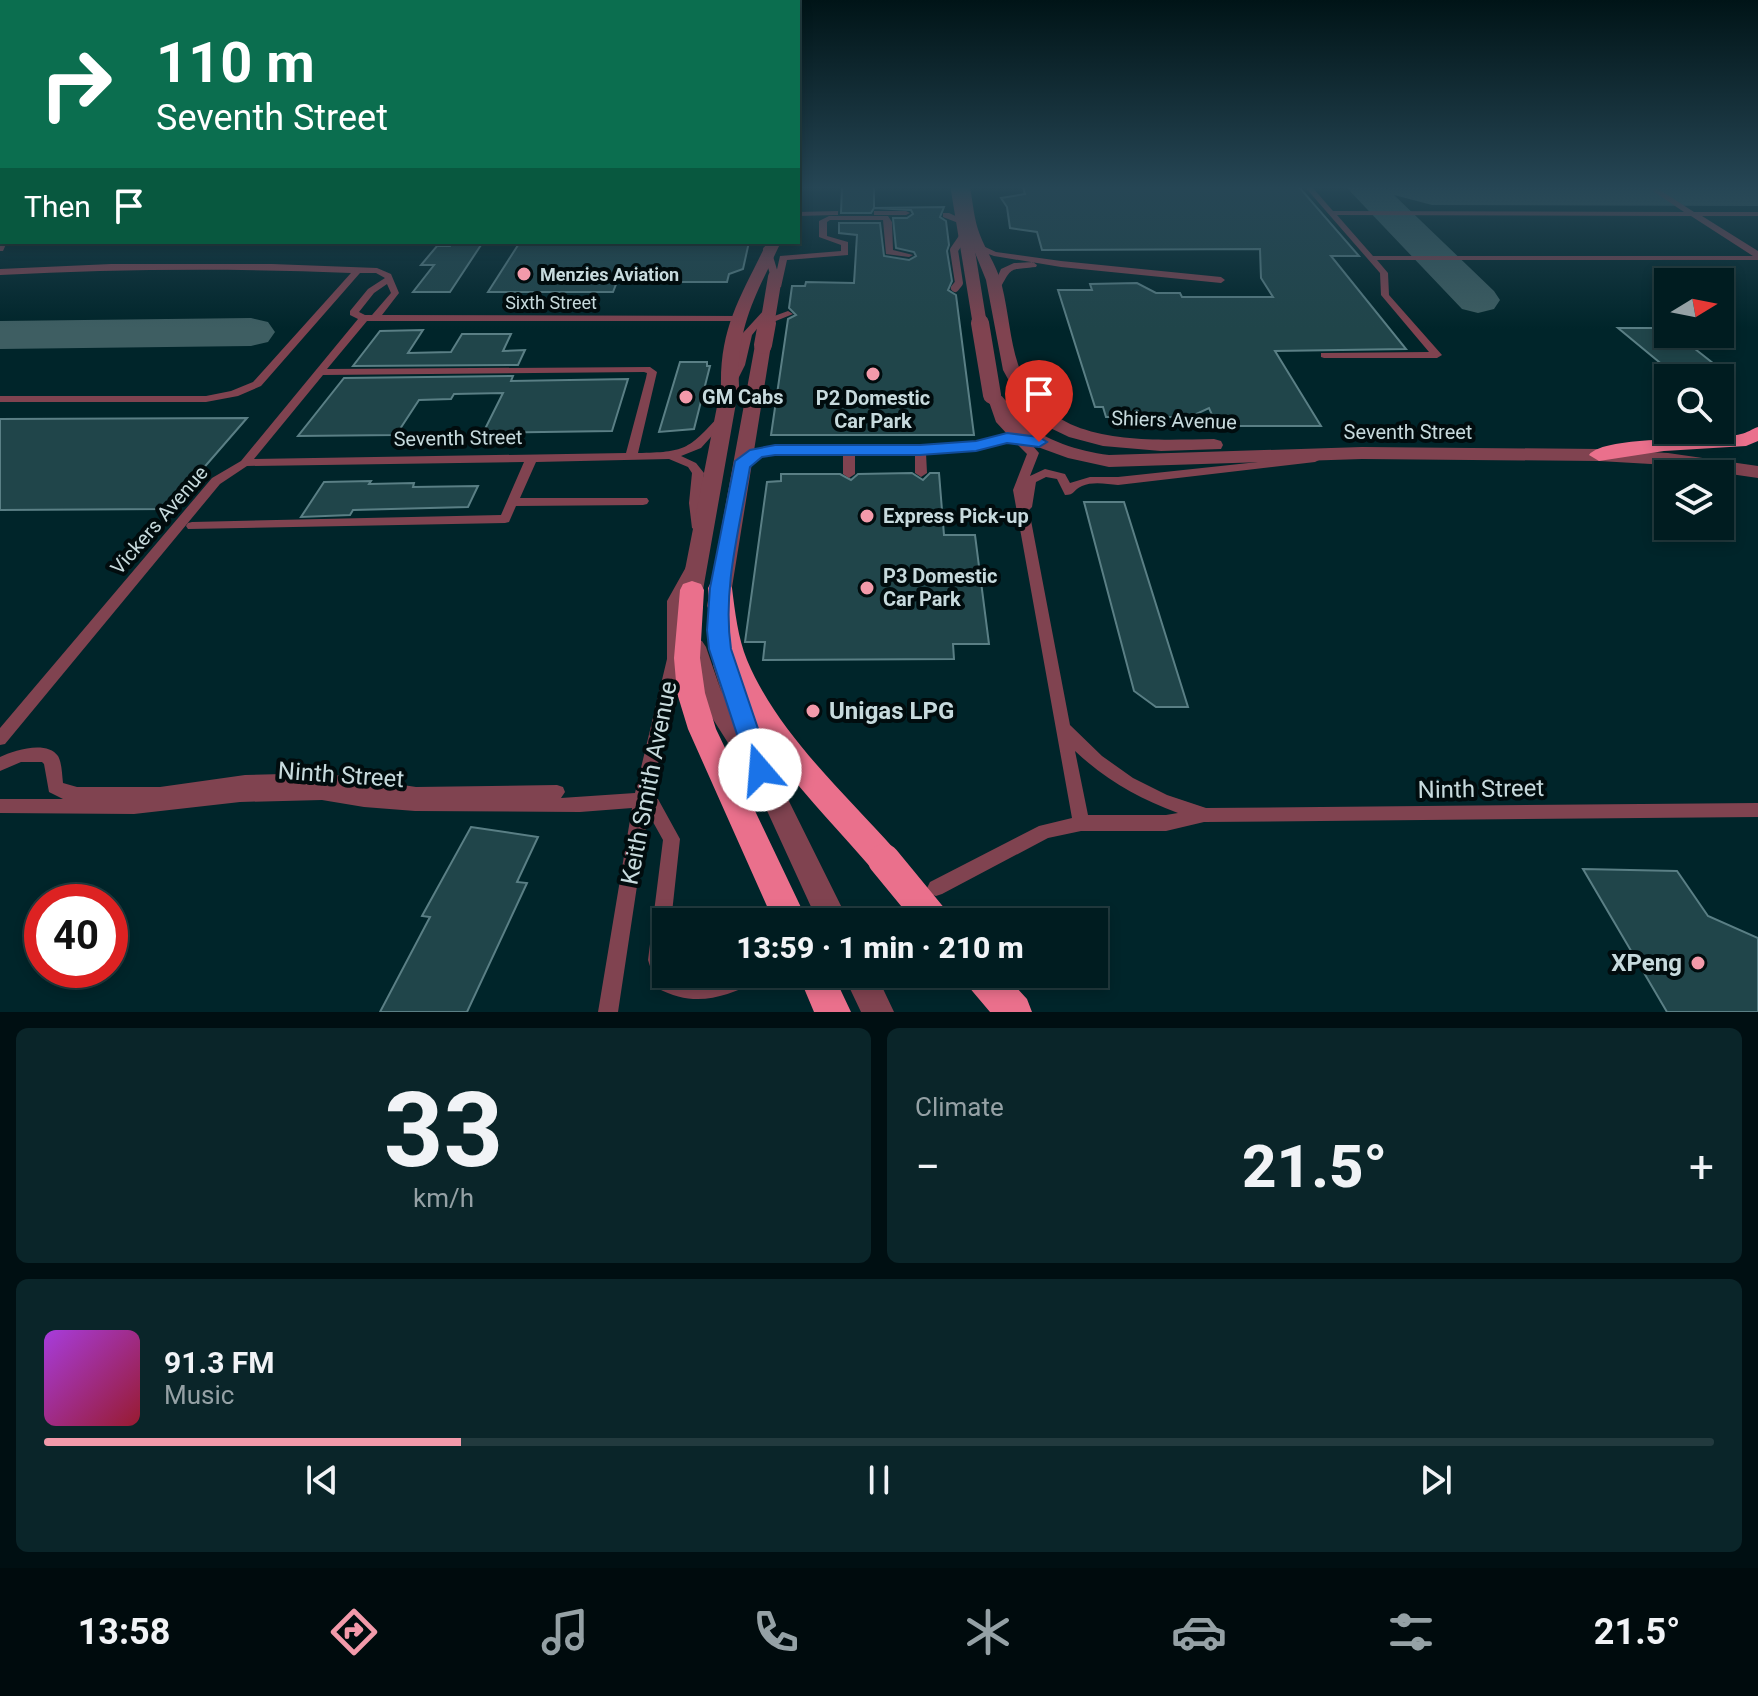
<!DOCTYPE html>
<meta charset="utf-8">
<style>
body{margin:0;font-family:Roboto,sans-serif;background:#0a2529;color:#f1f3f6;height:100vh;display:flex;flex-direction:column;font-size:30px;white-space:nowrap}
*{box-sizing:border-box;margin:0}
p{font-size:26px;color:#95a1a5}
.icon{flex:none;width:44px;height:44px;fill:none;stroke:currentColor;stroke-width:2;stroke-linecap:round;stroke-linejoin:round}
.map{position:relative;height:1012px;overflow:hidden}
.side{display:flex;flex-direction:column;gap:16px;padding:16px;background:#000f12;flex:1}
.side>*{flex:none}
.banner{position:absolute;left:0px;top:0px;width:800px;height:244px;box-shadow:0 4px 12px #0003,0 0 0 2px #223a3e;background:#0b6e4f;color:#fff;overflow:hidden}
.needle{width:52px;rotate:80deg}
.tools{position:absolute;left:1654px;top:268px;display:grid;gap:16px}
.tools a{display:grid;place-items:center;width:80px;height:80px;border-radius:0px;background:#001c20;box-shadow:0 4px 12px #0003,0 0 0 2px #223a3e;font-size:40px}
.speed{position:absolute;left:24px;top:884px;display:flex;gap:16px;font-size:40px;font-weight:700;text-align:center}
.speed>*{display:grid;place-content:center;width:104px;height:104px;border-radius:50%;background:#001c20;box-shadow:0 4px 12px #0003,0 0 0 2px #223a3e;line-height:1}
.speed .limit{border:12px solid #d22;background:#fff;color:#111}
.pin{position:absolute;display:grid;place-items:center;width:68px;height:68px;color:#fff;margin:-82px -34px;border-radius:50% 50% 50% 0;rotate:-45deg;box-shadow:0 0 8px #0007}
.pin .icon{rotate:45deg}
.me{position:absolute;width:88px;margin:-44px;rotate:342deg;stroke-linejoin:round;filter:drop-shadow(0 0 6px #0008)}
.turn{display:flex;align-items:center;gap:28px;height:168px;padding:0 24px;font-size:36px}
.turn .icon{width:104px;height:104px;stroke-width:2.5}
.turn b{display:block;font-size:56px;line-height:68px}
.then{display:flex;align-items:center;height:76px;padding:0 24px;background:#0003;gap:16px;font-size:30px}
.big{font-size:60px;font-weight:800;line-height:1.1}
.side .card{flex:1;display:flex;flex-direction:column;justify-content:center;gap:12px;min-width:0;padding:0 28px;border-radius:12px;background:#0a2529}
.side .dial{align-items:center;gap:0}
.dial b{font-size:104px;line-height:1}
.song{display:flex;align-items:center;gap:24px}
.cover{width:96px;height:96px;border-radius:12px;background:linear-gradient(135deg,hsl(280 70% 55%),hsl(350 70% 35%))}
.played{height:8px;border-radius:4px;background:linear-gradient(90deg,#f39aaa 25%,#223a3e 25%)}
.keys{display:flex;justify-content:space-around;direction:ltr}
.heat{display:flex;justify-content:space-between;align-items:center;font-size:44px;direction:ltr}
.side .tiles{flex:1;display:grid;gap:16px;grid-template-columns:1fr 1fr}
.card:last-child{grid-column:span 2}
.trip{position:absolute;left:652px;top:908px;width:456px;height:80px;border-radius:0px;background:#001c20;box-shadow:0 4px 12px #0003,0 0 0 2px #223a3e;font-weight:800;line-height:80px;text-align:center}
.menu{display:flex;height:128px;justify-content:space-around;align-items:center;background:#000b0d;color:#95a1a5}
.menu .icon{width:56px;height:56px}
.menu .selected{color:#f39aaa}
.menu b{font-size:36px;color:#f1f3f6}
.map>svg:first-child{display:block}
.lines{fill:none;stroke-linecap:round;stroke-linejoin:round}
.taxiway{fill:#3e5e62;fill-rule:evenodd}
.building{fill:#20454a;stroke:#5a7f85;stroke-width:2}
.service{fill:#804350;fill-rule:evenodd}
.tertiary{fill:#804350;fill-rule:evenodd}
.trunk{fill:#ea708c;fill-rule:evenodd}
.service-bridge{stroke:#804350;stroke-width:8}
.tertiary-bridge-far1{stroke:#804350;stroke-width:14}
.tertiary-bridge{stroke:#804350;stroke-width:18}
.trunk-bridge{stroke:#ea708c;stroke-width:32}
.route{fill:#1a73e8;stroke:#114b97;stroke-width:2}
.poi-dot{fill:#f39aaa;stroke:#010c0e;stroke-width:3}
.labels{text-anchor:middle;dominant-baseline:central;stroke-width:8;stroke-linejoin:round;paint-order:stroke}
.far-poi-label{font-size:18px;font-weight:bold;fill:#c7dadd;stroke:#010c0e;text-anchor:start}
.far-street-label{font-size:18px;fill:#c7dadd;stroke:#010c0e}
.poi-label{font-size:20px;font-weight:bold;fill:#c7dadd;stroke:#010c0e;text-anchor:start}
.street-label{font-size:20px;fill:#c7dadd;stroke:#010c0e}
.near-poi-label{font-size:24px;font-weight:bold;fill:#c7dadd;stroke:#010c0e;text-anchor:start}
.near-street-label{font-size:24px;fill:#c7dadd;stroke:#010c0e}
</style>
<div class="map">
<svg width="1758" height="1012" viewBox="0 0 1758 1012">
<rect width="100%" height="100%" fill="#00252a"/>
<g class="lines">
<path class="taxiway" d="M1346,187H1385L1388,190L1386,187H1758V206L1432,205L1394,195L1494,291L1500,300L1494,309L1478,313L1462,309Z
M0,201H2V223H0Z
M251,318L268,322L275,332L268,342L251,346L0,349V321Z"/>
</g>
<path class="building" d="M842,187H874V208L944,207L940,217L946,221L949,245L947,251L952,281L948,290L956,295L974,435H771L788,319L796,315L789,308L792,286H805L806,282L854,283L857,235L839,233V223H880L884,256L909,260L916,256L914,252L896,248L893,218H907L913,214L911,210L874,208L871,213H841Z
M1023,187H1299L1359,256H1331L1406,349L1275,351L1321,426H1217L1209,408L1190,417H1106L1103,407H1095L1058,290H1092L1090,284L1137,283L1156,293H1180L1182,297H1273L1261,278L1260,249L1042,250L1037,232L1010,228L1007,207L1001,198L1025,194Z
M453,242H483L450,292H413L434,265H421L437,246H450Z
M520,242H749L743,269L729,274L727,282H617L613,292H488Z
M1618,328H1668V334H1676L1723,371H1670Z
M423,330L408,353L451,352L462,334H511L503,351L525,350L518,365L353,366L380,331Z
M680,362H707V366H710L694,429L659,432Z
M513,376L511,381L628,379L612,431L483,433L503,393L454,394L451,399L419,400L396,435L298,436L344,378Z
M247,418L168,509L0,510V419Z
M912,473L923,480L930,473H939L944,535H975L989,644H953L954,659L763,660L765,642H745L767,482L781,481V474H840L851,480L858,474Z
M371,481L369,484L414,483L413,487L478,486L468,507L353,510L350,515L301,517L324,482Z
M1084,502H1124L1188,707H1156L1134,691Z
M471,827L538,837L517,882L527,883L467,1012H380L430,917L422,916Z
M1583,869L1677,871L1708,916L1758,938V1012H1667Z"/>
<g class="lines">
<path class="service" d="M1305,187H1312L1333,211L1684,212L1647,187H1655L1694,212H1758V216H1702L1758,251V260H1377L1388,273L1389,295L1442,355L1437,358H1324L1321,357V353L1429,352L1381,295L1380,273ZM1337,215L1691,216L1753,256H1373Z
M838,211V215H835L798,216V212Z
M874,211H906L910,213L906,215H874Z
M943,213H949L973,224L966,226L943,217Z
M829,216H888L892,222L893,250L913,255L909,257L886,254L883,220H830L827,222V236L848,242V255L787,260L781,287L774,289L773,287L780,256L841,251V245L819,237V221Z
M2,240V242H7L3,251H0V241Z
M977,246H983L996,252L1061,261L1221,277L1225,280L1221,283L1061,267L994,256L977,250Z
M1033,262L1037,265L1036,267C1009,270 1012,266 999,291L992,289L1001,269L1014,263Z
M111,264H272L377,268L391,274L399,293L382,315L741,316V320L738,321H367L327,369L650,367L657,372L638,453C685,452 688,450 719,416L723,415L728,418L701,448L681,456L696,463L704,473L701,503L704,528L698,532L692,528L689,503L692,473L688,467L669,459L536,462L520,498H647L649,501L647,504L643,505L516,506L509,522L505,523L188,529L186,526L188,523L192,522L501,515L524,462L247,466L220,484L5,744L0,745V728L212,478L241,461L358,319L350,315V311L368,289L385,278L376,273H360L261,386L238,396L206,402H0V396H206L231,391L253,382L351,273C234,268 117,269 0,275V269ZM387,284L391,293L372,315H365L359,312L374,293ZM644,372L647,373L646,378L626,453L254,459L323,375Z
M768,308L773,311L766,319L788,311L793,314L766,325H760L752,335L745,365L736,383H728L727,381L735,365L742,334L765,309Z
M992,393L997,396L1006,421L1025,437L1039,453L1030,476L1045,469L1065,474L1070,483L1090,477H1118L1315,456L1321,459L1315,462L1118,485C1107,484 1093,481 1082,486C1073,490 1075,495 1065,495L1057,479L1046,477L1036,482L1032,507L1029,510L1070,725L1102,756L1133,778L1167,795L1206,808L1758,803V817L1204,822L1166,831H1081L1048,838L942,894L936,896L930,894L927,888L930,882L1039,826L1072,818L1013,490L1027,454L1015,442L1007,441L976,449L926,453L927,473L921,477L915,473V453H855V474L849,478L843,474V453C825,453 772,449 758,457C752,461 748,466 742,468L736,465L752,451L775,447H920L976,443L1008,435L996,422L987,396ZM1075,751C1106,780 1138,798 1178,813L1166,815H1088Z
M691,566L696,567L697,570L681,601V659L651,796L658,799L680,839L671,922H666V974L685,980L697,981L729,974H761L759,981C722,998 695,1008 657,988L648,960L663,840L648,813L618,1012H598L632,808L580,812L415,811L364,807L322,800L240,802L134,814L0,813V799H63L49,792L44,764L42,762H21L0,771V757C14,750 47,740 58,756C62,763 62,775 63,783L77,787H160L245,775L323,773L416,787L557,785L563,787L565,792L561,798L635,793L667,659V601L686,567Z"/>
<path class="tertiary" d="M958,187H970C973,203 974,220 980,235C987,253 998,268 1002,286C1009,314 1010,343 1020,370C1048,448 1147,440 1214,439L1221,441L1223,445L1221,449L1161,451L1103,446L1069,437L1044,425L1024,408L1003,370L986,280L965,228Z
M767,242H781C756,295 736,326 739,386L703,590V608L700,614H684L681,608V590L721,386C720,325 742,295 767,242Z
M763,340L771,345L729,606L726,612H710L707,606L755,345Z
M992,390C1004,393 1012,412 1022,421C1047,441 1077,451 1109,455L1362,447L1599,449L1668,453L1758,466V478L1668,465L1599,461L1362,459L1109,467L1068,458L1035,446L1007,426L983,395Z
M694,638L702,641L706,647L722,694L713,665L717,658L725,656L733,658L773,769L849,922H818L742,756L735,754L699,697L682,647L686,641Z
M843,974H876L894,1012H861Z"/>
<path class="trunk" d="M1758,427V441L1746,446L1664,451L1599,461L1589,455C1606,434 1712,442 1741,434C1747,433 1752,429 1758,427Z
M720,579L729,582L732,588C735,612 738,638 747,660C778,734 843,791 895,850L900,860L895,870L884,875L873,870C817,805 747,739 719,655C712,633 710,611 708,588L711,582Z
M692,581L701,584L704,590L700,658L705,693L716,729L808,922H774L688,729L677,693L674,658L680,590L683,584Z
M798,974H833L851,1012H814Z
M963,974H1004L1027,999L1032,1012H990L968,986Z"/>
<path class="service-bridge" d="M767,250L775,277
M955,288L959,283L954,250L965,234"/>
<path class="tertiary-bridge-far1" d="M958,190L980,325
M767,325L775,277"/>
<path class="tertiary-bridge" d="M980,323L992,395
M763,345L767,323"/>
<path class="trunk-bridge" d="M884,860L935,922"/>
</g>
<linearGradient id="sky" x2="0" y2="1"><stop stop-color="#001417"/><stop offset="0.57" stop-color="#264655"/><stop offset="1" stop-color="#264655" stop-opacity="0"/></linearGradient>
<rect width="1758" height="329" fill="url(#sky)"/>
<path class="route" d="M1007,433L1039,437L1047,442L1039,447L1007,443L976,451L920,455H775L762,457L750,467C740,526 722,589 731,649L772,770L768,777L760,780L751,777L709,649L707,630L710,588L735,461L750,450L775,445H920L976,441Z"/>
<g class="poi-dot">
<circle cx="524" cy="274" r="8"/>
<circle cx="873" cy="374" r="8"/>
<circle cx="686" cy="397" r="8"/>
<circle cx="867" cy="516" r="8"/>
<circle cx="867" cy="588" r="8"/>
<circle cx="813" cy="711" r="8"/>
<circle cx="1698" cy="963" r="8"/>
</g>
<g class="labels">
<g class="far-poi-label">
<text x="540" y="274">Menzies Aviation</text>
</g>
<g class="far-street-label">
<text x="551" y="302">Sixth Street</text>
</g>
<g class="poi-label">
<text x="702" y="397">GM Cabs</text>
<text x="873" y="398" text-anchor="middle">P2 Domestic<tspan x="873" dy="23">Car Park</tspan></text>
<text x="883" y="516">Express Pick-up</text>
<text x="883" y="576">P3 Domestic<tspan x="883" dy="23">Car Park</tspan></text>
</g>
<g class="street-label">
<text transform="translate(1174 420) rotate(2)">Shiers Avenue</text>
<text x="1408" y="432">Seventh Street</text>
<text transform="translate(458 438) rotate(-1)">Seventh Street</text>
<text transform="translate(159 520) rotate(-49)">Vickers Avenue</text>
</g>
<g class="near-poi-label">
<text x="829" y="711">Unigas LPG</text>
<text x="1682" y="963" text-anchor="end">XPeng</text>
</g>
<g class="near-street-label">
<text transform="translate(341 775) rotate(4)">Ninth Street</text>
<text transform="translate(649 783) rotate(-79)">Keith Smith Avenue</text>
<text transform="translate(1481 789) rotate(-1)">Ninth Street</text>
</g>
</g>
</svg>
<div class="tools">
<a><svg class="needle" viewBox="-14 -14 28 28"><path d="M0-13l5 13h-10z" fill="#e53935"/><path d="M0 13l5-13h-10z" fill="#95a1a5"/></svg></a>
<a><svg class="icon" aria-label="search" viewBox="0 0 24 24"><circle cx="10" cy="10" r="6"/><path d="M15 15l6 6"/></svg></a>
<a><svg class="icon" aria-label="layers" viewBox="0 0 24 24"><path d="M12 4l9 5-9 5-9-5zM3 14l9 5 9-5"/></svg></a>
</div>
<div class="speed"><div class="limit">40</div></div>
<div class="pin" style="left:1039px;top:442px;background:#d93025"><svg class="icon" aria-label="arrive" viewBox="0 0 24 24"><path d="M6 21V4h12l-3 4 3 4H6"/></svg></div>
<svg class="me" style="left:760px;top:770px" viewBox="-20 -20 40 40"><circle r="19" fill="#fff"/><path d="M0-13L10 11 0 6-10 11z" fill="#1a73e8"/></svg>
<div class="trip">13:59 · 1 min · 210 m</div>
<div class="banner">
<div class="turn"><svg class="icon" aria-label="right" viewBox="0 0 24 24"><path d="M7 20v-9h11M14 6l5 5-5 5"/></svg><div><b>110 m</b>Seventh Street</div></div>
<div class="then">Then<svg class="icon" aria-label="arrive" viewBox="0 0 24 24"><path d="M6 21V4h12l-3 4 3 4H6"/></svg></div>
</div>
</div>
<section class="side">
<div class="tiles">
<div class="card dial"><b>33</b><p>km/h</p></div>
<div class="card"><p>Climate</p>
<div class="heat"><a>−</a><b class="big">21.5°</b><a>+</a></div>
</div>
<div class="card">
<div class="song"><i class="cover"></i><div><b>91.3 FM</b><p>Music</p></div></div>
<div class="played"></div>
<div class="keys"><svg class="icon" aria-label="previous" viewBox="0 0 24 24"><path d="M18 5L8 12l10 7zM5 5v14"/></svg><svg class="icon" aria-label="pause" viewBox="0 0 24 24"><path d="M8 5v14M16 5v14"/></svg><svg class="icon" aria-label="next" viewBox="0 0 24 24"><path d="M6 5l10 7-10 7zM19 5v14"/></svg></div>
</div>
</div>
</section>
<nav class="menu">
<b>13:58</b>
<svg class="icon selected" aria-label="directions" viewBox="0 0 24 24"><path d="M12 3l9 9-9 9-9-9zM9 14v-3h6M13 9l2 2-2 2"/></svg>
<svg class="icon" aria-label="music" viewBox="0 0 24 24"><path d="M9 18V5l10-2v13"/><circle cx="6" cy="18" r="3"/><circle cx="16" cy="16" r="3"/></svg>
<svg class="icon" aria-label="phone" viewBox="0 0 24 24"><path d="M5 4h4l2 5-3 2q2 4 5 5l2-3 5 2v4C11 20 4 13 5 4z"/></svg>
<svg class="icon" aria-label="climate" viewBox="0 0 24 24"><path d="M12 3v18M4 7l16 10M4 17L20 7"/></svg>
<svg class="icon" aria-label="car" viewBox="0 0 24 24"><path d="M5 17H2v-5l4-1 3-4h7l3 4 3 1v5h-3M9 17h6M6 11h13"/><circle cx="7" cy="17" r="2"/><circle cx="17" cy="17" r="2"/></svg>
<svg class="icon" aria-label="filters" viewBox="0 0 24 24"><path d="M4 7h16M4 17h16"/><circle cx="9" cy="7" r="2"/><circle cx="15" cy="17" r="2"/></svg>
<b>21.5°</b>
</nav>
